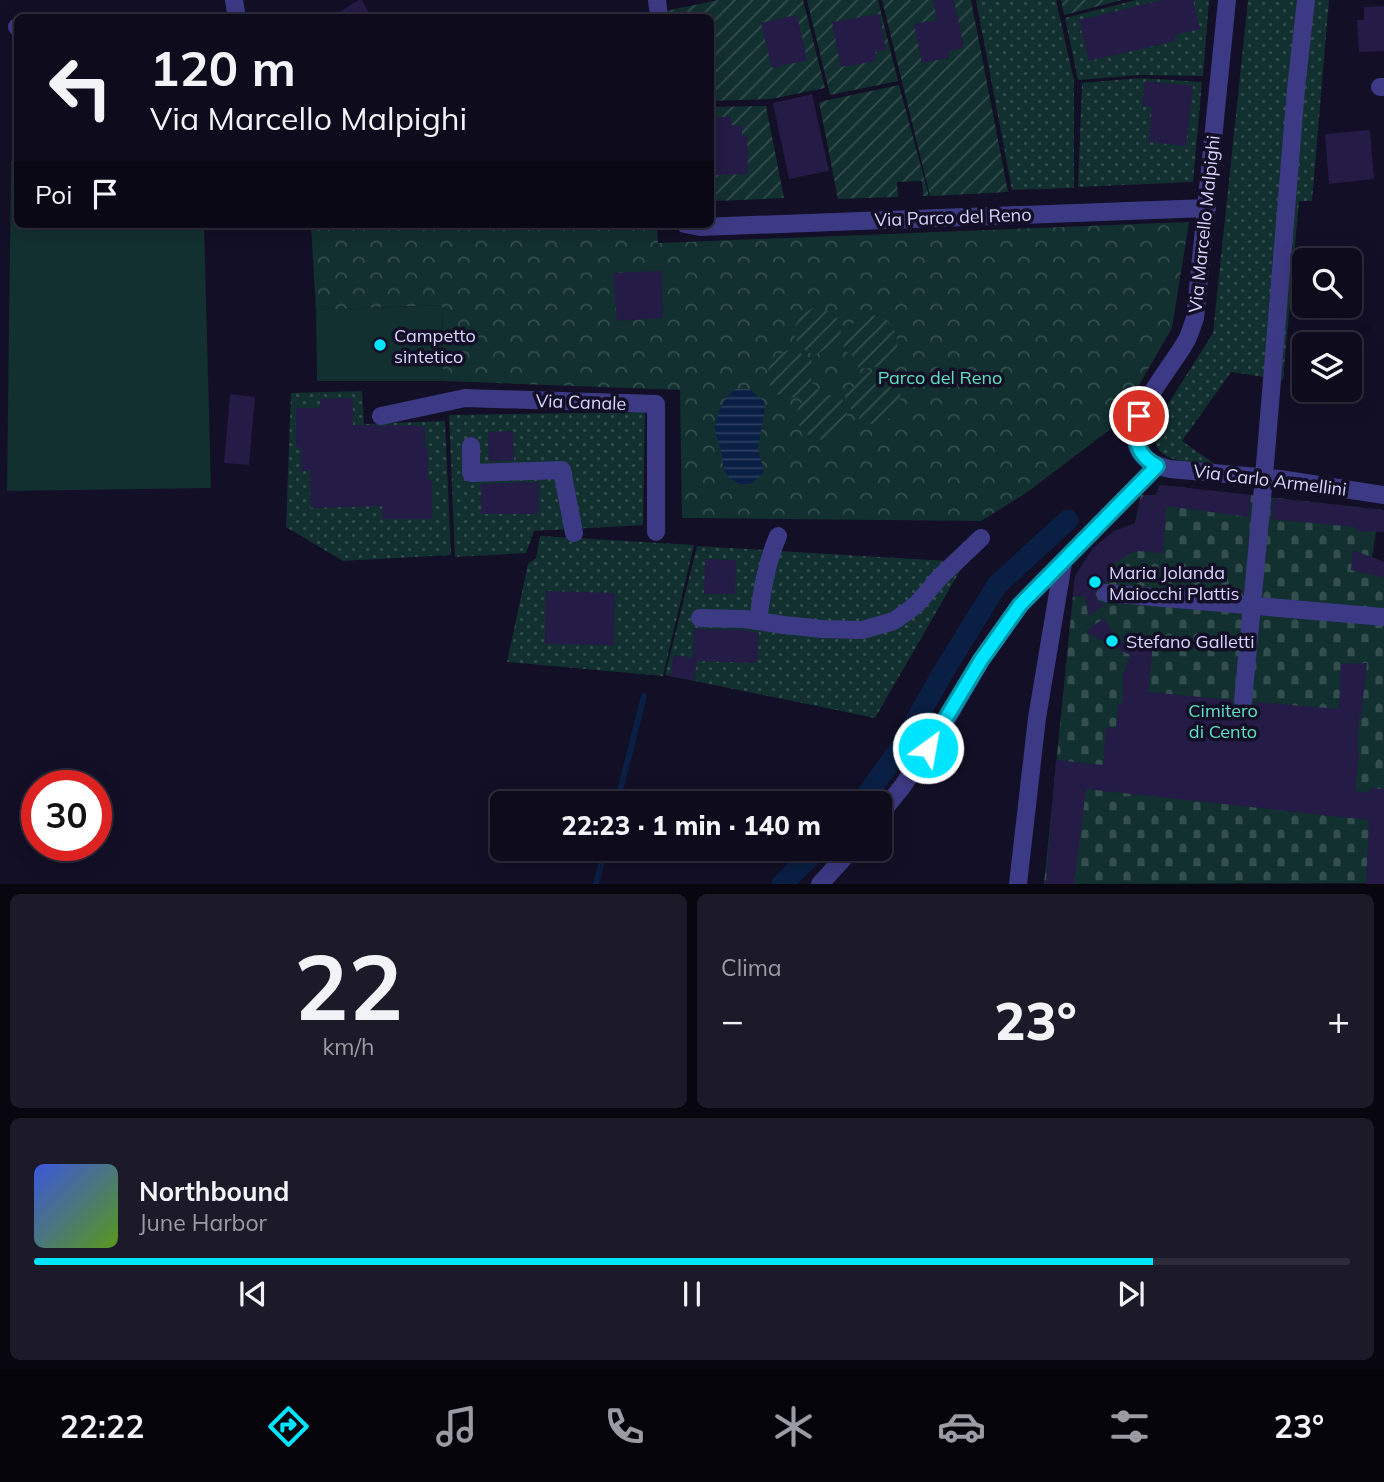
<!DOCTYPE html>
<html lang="it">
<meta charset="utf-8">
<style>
body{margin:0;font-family:Mulish,sans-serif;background:#1c1929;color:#f1f3f6;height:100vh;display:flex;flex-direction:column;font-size:26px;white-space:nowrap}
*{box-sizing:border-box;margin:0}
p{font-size:23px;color:#9b9ba3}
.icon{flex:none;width:38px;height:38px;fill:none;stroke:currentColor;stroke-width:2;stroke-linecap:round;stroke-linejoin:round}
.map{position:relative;height:884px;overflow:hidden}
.details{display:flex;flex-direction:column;gap:10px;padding:10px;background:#08060f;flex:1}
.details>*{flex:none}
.hud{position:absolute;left:14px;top:14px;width:700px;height:214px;border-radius:10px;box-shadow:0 4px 18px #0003,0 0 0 2px #2e2b3b;background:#0e0b1c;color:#f1f3f6;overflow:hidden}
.buttons{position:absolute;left:1292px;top:248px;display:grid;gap:14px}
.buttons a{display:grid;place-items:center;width:70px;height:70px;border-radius:10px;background:#0e0b1c;box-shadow:0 4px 18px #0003,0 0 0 2px #2e2b3b;font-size:35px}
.speed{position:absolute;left:21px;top:770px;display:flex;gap:14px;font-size:35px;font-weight:700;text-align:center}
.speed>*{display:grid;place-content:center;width:91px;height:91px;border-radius:50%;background:#0e0b1c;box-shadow:0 4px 18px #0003,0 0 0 2px #2e2b3b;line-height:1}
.speed .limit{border:10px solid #d22;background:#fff;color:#111}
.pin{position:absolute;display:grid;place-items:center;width:60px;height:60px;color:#fff;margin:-30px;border:4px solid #fff;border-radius:50%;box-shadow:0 2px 7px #0007}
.me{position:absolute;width:77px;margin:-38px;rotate:32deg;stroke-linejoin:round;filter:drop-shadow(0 0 5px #0008)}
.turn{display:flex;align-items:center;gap:24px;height:147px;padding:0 21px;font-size:32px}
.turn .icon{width:91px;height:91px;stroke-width:2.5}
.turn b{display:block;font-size:49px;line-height:60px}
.then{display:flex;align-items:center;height:66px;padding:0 21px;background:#0003;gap:14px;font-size:26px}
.big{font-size:52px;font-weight:800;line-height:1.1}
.details .widget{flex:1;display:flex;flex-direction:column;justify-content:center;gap:10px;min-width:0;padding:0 24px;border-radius:10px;background:#1c1929}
.details .dial{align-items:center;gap:0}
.dial b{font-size:91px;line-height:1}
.song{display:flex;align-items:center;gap:21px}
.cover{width:84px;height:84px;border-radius:10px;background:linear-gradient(135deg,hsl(230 70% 55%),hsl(90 70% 35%))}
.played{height:7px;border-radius:4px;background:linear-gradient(90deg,#00e5ff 85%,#2e2b3b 85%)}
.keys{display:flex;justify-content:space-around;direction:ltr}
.heat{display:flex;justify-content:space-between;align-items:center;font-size:38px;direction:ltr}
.details .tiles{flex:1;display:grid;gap:10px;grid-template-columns:1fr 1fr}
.widget:last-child{grid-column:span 2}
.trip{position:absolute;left:490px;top:791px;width:402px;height:70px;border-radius:10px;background:#0e0b1c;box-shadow:0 4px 18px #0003,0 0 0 2px #2e2b3b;font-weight:800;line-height:70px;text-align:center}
.dock{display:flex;height:112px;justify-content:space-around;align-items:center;background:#06040b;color:#9b9ba3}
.dock .icon{width:49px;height:49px}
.dock .current{color:#00e5ff}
.dock b{font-size:32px;color:#f1f3f6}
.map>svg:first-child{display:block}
.grass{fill:url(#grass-dots)}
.cemetery{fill:url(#cemetery-stones)}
.park{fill:url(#park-crowns)}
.garden{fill:url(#garden-furrows)}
.pitch{fill:#12302f}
.water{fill:url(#water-rules)}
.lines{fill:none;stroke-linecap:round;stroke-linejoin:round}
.stream{stroke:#0a1f44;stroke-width:6}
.canal{stroke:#0a1f44;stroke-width:21}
.building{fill:#241b47}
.minor{stroke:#3d3a85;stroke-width:18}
.route-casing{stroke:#0095a6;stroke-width:18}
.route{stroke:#00e5ff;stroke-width:12}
.poi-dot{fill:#00e5ff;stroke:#130f26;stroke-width:2.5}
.labels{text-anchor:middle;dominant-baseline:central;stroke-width:7;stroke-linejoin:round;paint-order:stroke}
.street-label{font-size:18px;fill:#d9d4ff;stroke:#130f26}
.poi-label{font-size:18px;fill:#d9d4ff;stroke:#130f26;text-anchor:start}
.park-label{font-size:18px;fill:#5fe0c0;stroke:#130f26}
</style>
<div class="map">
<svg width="1384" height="884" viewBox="0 0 1384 884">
<defs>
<pattern id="grass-dots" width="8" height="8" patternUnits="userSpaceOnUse" patternTransform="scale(1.75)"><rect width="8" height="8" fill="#12302f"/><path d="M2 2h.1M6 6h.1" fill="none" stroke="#344d4e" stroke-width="1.8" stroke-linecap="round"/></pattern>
<pattern id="cemetery-stones" width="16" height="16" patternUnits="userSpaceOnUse" patternTransform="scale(1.75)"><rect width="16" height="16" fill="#12302f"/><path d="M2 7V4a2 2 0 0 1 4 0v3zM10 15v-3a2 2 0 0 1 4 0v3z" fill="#344d4e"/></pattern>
<pattern id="park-crowns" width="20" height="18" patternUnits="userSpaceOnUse" patternTransform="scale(1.75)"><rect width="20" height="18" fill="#12302f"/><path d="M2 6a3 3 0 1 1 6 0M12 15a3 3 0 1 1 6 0" fill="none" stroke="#344d4e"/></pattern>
<pattern id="garden-furrows" width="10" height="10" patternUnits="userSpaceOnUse" patternTransform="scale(1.75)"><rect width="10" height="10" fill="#12302f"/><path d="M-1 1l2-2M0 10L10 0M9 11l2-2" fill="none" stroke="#344d4e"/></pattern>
<pattern id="water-rules" width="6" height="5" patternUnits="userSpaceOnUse" patternTransform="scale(1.75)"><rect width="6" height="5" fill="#0a1f44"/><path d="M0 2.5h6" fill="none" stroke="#2d3f60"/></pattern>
</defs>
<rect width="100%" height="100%" fill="#130f26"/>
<path class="grass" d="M976,0H1056L1074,81V188L1012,190Z
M1136,0H1209L1203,76L1141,75L1078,80L1065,18Z
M1248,0H1329L1312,201H1299L1283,380L1231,372L1182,441L1215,464C1196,462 1162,465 1155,442C1153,437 1155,430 1155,425L1213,333Z
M1140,78L1202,82L1193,182L1078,187L1082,83Z
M362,391L364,424L445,421L451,555L343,561L286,527L291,393Z
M645,412L643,525L534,531L526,553L455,557L449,415Z
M540,536L694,545L663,676L507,662L528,564L536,558Z
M697,546L965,562L875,718L665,675Z"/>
<path class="cemetery" d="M1160,485L1384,510V532H1376L1372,557L1384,562V883L1044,884L1075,576C1095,546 1101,536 1135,523L1141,495H1156Z"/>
<path class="park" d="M1189,222L1172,328L1116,425L1026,493L981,521L682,518L680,390L443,381L442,305L316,310L311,224H657L658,243Z"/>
<path class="garden" d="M718,0H803L825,88L771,99L711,101L710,18L667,17L666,11Z
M807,0H878L898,81L830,95Z
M882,0H971L1008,192L930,196Z
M1061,0H1122L1064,15Z
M899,85L929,196H923L922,181L897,182L898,197L838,199L819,102Z
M766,106L784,198L716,201L713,214L711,213L710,107Z
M813,308C841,309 843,324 839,348H826L815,356C809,352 800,348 797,341C789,326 801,314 813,308Z
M870,315C894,316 909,347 886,363C879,368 867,368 859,369L853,356L843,349C848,331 849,319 870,315Z
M786,351C797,350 803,355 812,360L809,371L813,385C808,390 802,396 795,397C767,403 755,364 786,351Z
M878,372C925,387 887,442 858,418C851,412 848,403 844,394L854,386L859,373Z
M816,388L826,395L841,396C844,404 849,413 847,422C839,456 784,437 800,404C804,398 811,393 816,388Z"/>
<path class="pitch" d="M17,160L18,224H204L211,488L7,491L11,161Z
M442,305L443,381H317L316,310Z"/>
<path class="water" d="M736,389H749L764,401L765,408L758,449L764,472C759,477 753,484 746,485C741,485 740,484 736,482C719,474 724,457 719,443C718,437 714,434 715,427C718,412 723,397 736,389Z"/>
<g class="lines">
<path class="stream" d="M617,803L644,696
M596,884L605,849"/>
<path class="canal" d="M861,803L901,747L942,674L997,585L1068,520
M782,884L818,849"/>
</g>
<path class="building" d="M359,0H362L372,18H329Z
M933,0H954L964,48L948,51L949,58L922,63L914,24L937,20Z
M1163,0H1193L1200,29L1174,35L1175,41L1089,61L1079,20Z
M1384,6V51L1359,52L1357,20H1364V7Z
M879,14L886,50L875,52L876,61L841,67L832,22Z
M797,15L807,60L772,68L761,23Z
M1145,81L1193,86L1186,146L1149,142L1152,107L1142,106Z
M812,94L829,171L789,179L773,103Z
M710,117H731V125H742V135H747L748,174L710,175Z
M1370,130L1374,179L1329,184L1325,134Z
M662,271L663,318L617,321L613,273Z
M230,394L255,397L249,465L224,463Z
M353,398V425H375L383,427L391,425L425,426V448H428V480H432V519H382V506L311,508L310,471H301V447H296V408H320V399Z
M513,431L514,460L489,461L488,432Z
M539,482V514H481V484Z
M1160,485L1251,495L1249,517L1166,506L1163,553L1137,551L1128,554L1107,569V582L1097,586L1095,593L1099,602L1105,605L1088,616L1085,596L1073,597L1075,576L1093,548L1114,531L1136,523L1140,500L1144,495H1156Z
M1273,498L1384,510V532L1355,531V527L1271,519Z
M1353,550L1384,562V577L1351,570Z
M705,559L736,560L735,594H704Z
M546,591L615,593L614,645L545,644Z
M1104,618L1109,627L1124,644H1153L1148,692L1232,700L1233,706L1241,712L1248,711L1253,707L1254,702L1339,709L1341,664L1367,663L1361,717L1359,716L1357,747L1359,750L1355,791L1370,793V788L1384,789V884H1366L1369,820L1086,789L1074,884H1046L1056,760L1103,765L1106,727L1116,728L1118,703H1123V675L1130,655L1085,632Z
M694,628L700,629L743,630L759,633L757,663L697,661L694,680L670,676L674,655L693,658Z"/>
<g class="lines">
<path class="minor" d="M234,0L237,18
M657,0L659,18
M1227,0L1195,318C1192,326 1190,335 1185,343C1165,378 1094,452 1170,469L1280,479L1384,495
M17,27H18
M1380,87H1384
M685,224L700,227L1207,208
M381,416L465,398L656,404V532
M471,446V473L562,470L574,533
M1106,593L1384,617
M700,618L744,619L784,625L823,629L862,630L894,621L916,605L940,577L981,538
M758,621C762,591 766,564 778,536
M1243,701L1264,477L1296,89L1306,0
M880,814L902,787L941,729L981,660L1020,605L1157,466
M820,884L852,849
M1018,884L1037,718L1063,563"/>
</g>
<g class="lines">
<defs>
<path id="route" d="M928,748L981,660L1020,605L1157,466C1137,456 1132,437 1139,416"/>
</defs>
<use href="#route" class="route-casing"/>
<use href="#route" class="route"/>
</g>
<g class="poi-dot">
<circle cx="380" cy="345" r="7"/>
<circle cx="1095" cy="582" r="7"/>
<circle cx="1112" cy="641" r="7"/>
</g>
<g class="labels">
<g class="street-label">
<text transform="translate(953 217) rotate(-2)">Via Parco del Reno</text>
<text transform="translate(1204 224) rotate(-84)">Via Marcello Malpighi</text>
<text transform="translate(581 402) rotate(2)">Via Canale</text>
<text transform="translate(1270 480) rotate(7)">Via Carlo Armellini</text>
</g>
<g class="poi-label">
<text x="394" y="335">Campetto<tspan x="394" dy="21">sintetico</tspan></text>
<text x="1109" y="572">Maria Jolanda<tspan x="1109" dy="21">Maiocchi Plattis</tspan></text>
<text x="1126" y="641">Stefano Galletti</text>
</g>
<g class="park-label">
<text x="940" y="377">Parco del Reno</text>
<text x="1223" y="710">Cimitero<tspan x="1223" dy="21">di Cento</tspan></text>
</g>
</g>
</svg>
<div class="buttons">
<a><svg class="icon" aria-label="search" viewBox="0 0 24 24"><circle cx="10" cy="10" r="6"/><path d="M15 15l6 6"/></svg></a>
<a><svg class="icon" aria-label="layers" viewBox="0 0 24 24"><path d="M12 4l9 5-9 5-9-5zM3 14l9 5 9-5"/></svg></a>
</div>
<div class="speed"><div class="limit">30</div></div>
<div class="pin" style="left:1139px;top:416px;background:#d93025"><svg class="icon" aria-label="arrive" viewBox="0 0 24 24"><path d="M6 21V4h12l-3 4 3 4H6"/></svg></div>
<svg class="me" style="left:928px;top:748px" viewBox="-20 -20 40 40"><circle r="17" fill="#00e5ff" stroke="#fff" stroke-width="3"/><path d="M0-11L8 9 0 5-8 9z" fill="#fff"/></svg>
<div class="trip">22:23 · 1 min · 140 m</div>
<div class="hud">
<div class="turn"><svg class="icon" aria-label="left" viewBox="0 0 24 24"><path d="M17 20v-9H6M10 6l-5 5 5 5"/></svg><div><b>120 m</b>Via Marcello Malpighi</div></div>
<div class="then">Poi<svg class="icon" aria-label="arrive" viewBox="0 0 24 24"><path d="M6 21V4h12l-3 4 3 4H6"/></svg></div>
</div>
</div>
<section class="details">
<div class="tiles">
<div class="widget dial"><b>22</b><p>km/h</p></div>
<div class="widget"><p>Clima</p>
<div class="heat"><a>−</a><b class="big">23°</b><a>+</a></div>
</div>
<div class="widget">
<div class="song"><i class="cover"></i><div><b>Northbound</b><p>June Harbor</p></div></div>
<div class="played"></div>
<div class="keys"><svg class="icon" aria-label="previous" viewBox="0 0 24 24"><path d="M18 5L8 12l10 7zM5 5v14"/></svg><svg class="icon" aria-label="pause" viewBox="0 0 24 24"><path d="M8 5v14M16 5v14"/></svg><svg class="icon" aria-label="next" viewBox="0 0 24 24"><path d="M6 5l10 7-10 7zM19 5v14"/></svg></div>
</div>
</div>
</section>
<nav class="dock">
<b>22:22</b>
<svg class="icon current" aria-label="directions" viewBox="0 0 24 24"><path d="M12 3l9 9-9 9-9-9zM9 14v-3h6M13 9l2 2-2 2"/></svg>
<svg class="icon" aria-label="music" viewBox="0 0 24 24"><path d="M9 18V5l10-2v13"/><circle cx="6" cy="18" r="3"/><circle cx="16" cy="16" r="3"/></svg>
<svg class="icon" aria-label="phone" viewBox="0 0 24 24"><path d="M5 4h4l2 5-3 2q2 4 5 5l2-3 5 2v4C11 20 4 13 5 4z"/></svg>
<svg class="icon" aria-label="climate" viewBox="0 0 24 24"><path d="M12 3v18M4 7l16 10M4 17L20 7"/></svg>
<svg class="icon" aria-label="car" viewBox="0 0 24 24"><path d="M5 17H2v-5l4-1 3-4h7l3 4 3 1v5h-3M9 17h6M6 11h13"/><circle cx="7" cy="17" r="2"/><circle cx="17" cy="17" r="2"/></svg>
<svg class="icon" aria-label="filters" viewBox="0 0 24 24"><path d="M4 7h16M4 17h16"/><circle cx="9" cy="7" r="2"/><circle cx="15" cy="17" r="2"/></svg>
<b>23°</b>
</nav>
